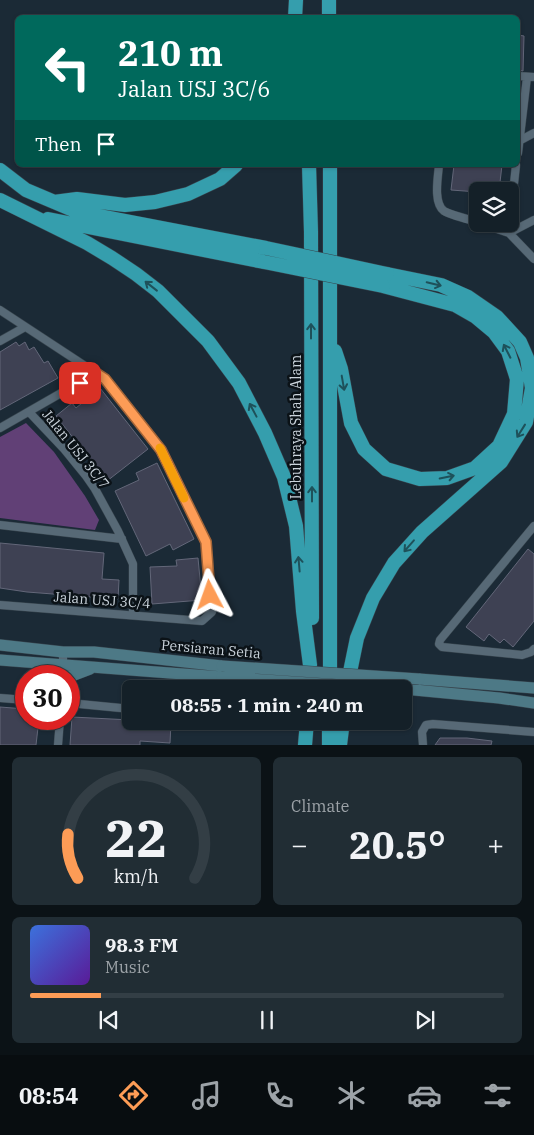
<!DOCTYPE html>
<meta charset="utf-8">
<style>
body{margin:0;font-family:"IBM Plex Serif",serif;background:#212d34;color:#f1f3f6;height:100vh;display:flex;flex-direction:column;font-size:19px;white-space:nowrap}
*{box-sizing:border-box;margin:0}
p{font-size:16px;color:#9da3a8}
.icon{flex:none;width:28px;height:28px;fill:none;stroke:currentColor;stroke-width:2;stroke-linecap:round;stroke-linejoin:round}
.map{position:relative;height:745px;overflow:hidden}
.panel{display:flex;flex-direction:column;gap:12px;padding:12px;background:#0b1216;flex:1}
.panel>*{flex:none}
.guide{position:absolute;left:15px;top:15px;width:505px;height:152px;border-radius:8px;box-shadow:0 1px 4px #0004,0 0 0 1px #333e45;background:#00695c;color:#fff;overflow:hidden}
.buttons{position:absolute;left:469px;top:182px;display:grid;gap:10px}
.buttons a{display:grid;place-items:center;width:50px;height:50px;border-radius:8px;background:#142028;box-shadow:0 1px 4px #0004,0 0 0 1px #333e45;font-size:25px}
.speed{position:absolute;left:15px;top:665px;display:flex;gap:10px;font-size:25px;font-weight:700;text-align:center}
.speed>*{display:grid;place-content:center;width:65px;height:65px;border-radius:50%;background:#142028;box-shadow:0 1px 4px #0004,0 0 0 1px #333e45;line-height:1}
.speed .limit{border:8px solid #d22;background:#fff;color:#111}
.pin{position:absolute;display:grid;place-items:center;width:42px;height:42px;color:#fff;margin:-21px;border-radius:10px;box-shadow:0 2px 8px #0006}
.me{position:absolute;width:55px;margin:-28px;rotate:356deg;stroke-linejoin:round;filter:drop-shadow(0 0 4px #0008)}
.turn{display:flex;align-items:center;gap:18px;height:105px;padding:0 20px;font-size:22px}
.turn .icon{width:65px;height:65px;stroke-width:2.5}
.turn b{display:block;font-size:35px;line-height:42px}
.then{display:flex;align-items:center;height:48px;padding:0 20px;background:#0003;gap:10px;font-size:19px}
.big{font-size:38px;font-weight:700;line-height:1.1}
.panel .card{flex:1;display:flex;flex-direction:column;justify-content:center;gap:8px;min-width:0;padding:0 18px;border-radius:8px;background:#212d34}
.panel .dial{align-items:center;gap:0}
.dial svg{height:130px;overflow:visible;fill:none;stroke:#333e45;stroke-width:7;stroke-linecap:round;text-anchor:middle}
.dial text{fill:#f1f3f6;stroke:none}
.song{display:flex;align-items:center;gap:15px}
.cover{width:60px;height:60px;border-radius:8px;background:linear-gradient(135deg,hsl(220 70% 55%),hsl(270 70% 35%))}
.played{height:5px;border-radius:2px;background:linear-gradient(90deg,#fd9c56 15%,#333e45 15%)}
.keys{display:flex;justify-content:space-around;direction:ltr}
.heat{display:flex;justify-content:space-between;align-items:center;font-size:28px;direction:ltr}
.panel .tiles{flex:1;display:grid;gap:12px;grid-template-columns:1fr 1fr}
.card:last-child{grid-column:span 2}
.trip{position:absolute;left:122px;top:680px;width:290px;height:50px;border-radius:8px;background:#142028;box-shadow:0 1px 4px #0004,0 0 0 1px #333e45;font-weight:700;line-height:50px;text-align:center}
.menu{display:flex;height:80px;justify-content:space-around;align-items:center;background:#080d10;color:#9da3a8}
.menu .icon{width:35px;height:35px}
.menu .on{color:#fd9c56}
.menu b{font-size:22px;color:#f1f3f6}
.map>svg:first-child{display:block}
.green{fill:#614076}
.building{fill:#3e4153;stroke:#636779}
.lines{fill:none;stroke-linecap:round;stroke-linejoin:round}
.street-casing{stroke:#38454e;stroke-width:9}
.secondary-casing{stroke:#38454e;stroke-width:12}
.highway-casing{stroke:#38454e;stroke-width:15}
.street{stroke:#576976;stroke-width:8}
.secondary{stroke:#4d7986;stroke-width:11}
.highway{stroke:#359ead;stroke-width:14}
.secondary-bridge-casing{stroke:#38454e;stroke-width:12;stroke-linecap:butt}
.highway-bridge-casing{stroke:#38454e;stroke-width:15;stroke-linecap:butt}
.secondary-bridge{stroke:#4d7986;stroke-width:11}
.highway-bridge{stroke:#359ead;stroke-width:14}
.oneway{stroke:#1e515a}
.route-casing{stroke:#a46538;stroke-width:12}
.route{stroke:#fd9c56;stroke-width:9}
.slow{stroke:#f59e0b;stroke-width:9}
.labels{text-anchor:middle;dominant-baseline:central;stroke-width:5;stroke-linejoin:round;paint-order:stroke}
.street-label{font-size:14px;fill:#cad3db;stroke:#0b1217}
</style>
<div class="map">
<svg width="534" height="745" viewBox="0 0 534 745">
<rect width="100%" height="100%" fill="#1b2a36"/>
<path class="green" d="M26,423L54,452L85,496L99,520L95,530L0,518V437Z"/>
<path class="building" d="M518,35L524,36L523,71L518,70Z
M454,165H502L499,191L478,192L451,190Z
M16,342L19,346L25,342L29,350L34,347L44,363L48,361L58,378L0,410V352Z
M100,388L148,449L107,481L56,416L72,403L76,408Z
M157,463L194,539L173,550L170,544L146,556L115,491L139,480L136,473Z
M0,543L104,553L102,579L119,580L118,599L27,592L0,588Z
M528,549L534,554V621L513,647L504,639L500,643L489,634L484,641L466,627Z
M198,558L202,600L152,604L150,567L177,566L176,560Z
M0,707L26,709V719H39L36,745H0Z
M72,717L131,720V721L171,723L170,743L140,741V745H70Z
M440,738H467L492,741L491,745H435Z"/>
<g class="lines">
<defs>
<path id="street" d="M518,76L534,77
M519,141L534,133
M518,153L527,77
M439,165C438,177 433,203 444,211C449,214 470,220 478,222
M510,221L516,165
M482,224L509,233L534,259
M509,233L534,220
M0,310L105,379L161,450L206,542L212,612L202,621L0,605
M0,341L25,327
M29,412L64,449L86,476L95,489L118,531L133,564V615
M0,428L96,373
M0,525L122,539
M534,526L440,640L439,644L442,647L522,655L531,652L534,649
M63,676V652
M0,698L26,700
M69,703L131,709
M58,745L60,719
M423,745L422,732L426,725L433,724L534,732"/>
<path id="secondary" d="M0,645L63,652H94L222,666
M0,660L222,677
M38,667L51,672L56,676
M69,677L90,669
M419,679L534,688
M404,689L499,698L534,703"/>
<path id="highway" d="M329,0V18
M295,18L296,0
M309,165L311,232L312,618
M0,170L26,190L78,212L266,248
M0,200L87,243L112,258L136,274L158,291L208,341L239,383L265,433L284,477L296,526L303,611L310,665
M54,202L77,199L125,205L155,202L188,194L220,179L236,165
M48,219L264,262
M335,351L341,369L351,423L364,449L386,469L420,479L447,478L475,468L499,446L514,414L517,379L508,351L494,332L476,317L455,305L383,286
M330,686V165
M348,687L350,672L357,638L373,598L394,563L422,532L501,462L526,422L532,388L527,358L520,342L497,317L468,297L441,285L387,274
M305,745L307,721
M329,745V721
M340,745L343,721"/>
</defs>
<use href="#street" class="street-casing"/>
<use href="#secondary" class="secondary-casing"/>
<use href="#highway" class="highway-casing"/>
<use href="#street" class="street"/>
<use href="#secondary" class="secondary"/>
<use href="#highway" class="highway"/>
<defs>
<path id="secondary-bridge" d="M222,666L419,679
M222,677L398,689"/>
<path id="highway-bridge" d="M266,248L387,274
M264,262L383,286"/>
</defs>
<use href="#secondary-bridge" class="secondary-bridge-casing"/>
<use href="#highway-bridge" class="highway-bridge-casing"/>
<use href="#secondary-bridge" class="secondary-bridge"/>
<use href="#highway-bridge" class="highway-bridge"/>
</g>
<defs><path id="oneway-shaft" d="M-6 0H5M1.5-3L5.5 0L1.5 3" fill="none" stroke-width="1.6" stroke-linecap="round" stroke-linejoin="round" transform="scale(1.25)"/></defs>
<g class="oneway">
<use href="#oneway-shaft" transform="translate(434 284) rotate(13)"/>
<use href="#oneway-shaft" transform="translate(151 286) rotate(-142)"/>
<use href="#oneway-shaft" transform="translate(311 331) rotate(-90)"/>
<use href="#oneway-shaft" transform="translate(507 351) rotate(-117)"/>
<use href="#oneway-shaft" transform="translate(343 383) rotate(80)"/>
<use href="#oneway-shaft" transform="translate(253 410) rotate(-118)"/>
<use href="#oneway-shaft" transform="translate(521 431) rotate(122)"/>
<use href="#oneway-shaft" transform="translate(447 477) rotate(-12)"/>
<use href="#oneway-shaft" transform="translate(312 494) rotate(-90)"/>
<use href="#oneway-shaft" transform="translate(409 546) rotate(131)"/>
<use href="#oneway-shaft" transform="translate(299 564) rotate(-95)"/>
</g>
<g class="lines">
<defs>
<path id="route" d="M80,383L96,373L105,379L161,450L206,542L210,595"/>
</defs>
<use href="#route" class="route-casing"/>
<use href="#route" class="route"/>
<path class="slow" d="M160,448L184,498"/>
</g>
<g class="labels">
<g class="street-label">
<text transform="translate(296 427) rotate(-90)">Lebuhraya Shah Alam</text>
<text transform="translate(76 449) rotate(51)">Jalan USJ 3C/7</text>
<text transform="translate(102 600) rotate(4)">Jalan USJ 3C/4</text>
<text transform="translate(211 649) rotate(5)">Persiaran Setia</text>
</g>
</g>
</svg>
<div class="buttons">
<a><svg class="icon" aria-label="layers" viewBox="0 0 24 24"><path d="M12 4l9 5-9 5-9-5zM3 14l9 5 9-5"/></svg></a>
</div>
<div class="speed"><div class="limit">30</div></div>
<div class="pin" style="left:80px;top:383px;background:#d93025"><svg class="icon" aria-label="arrive" viewBox="0 0 24 24"><path d="M6 21V4h12l-3 4 3 4H6"/></svg></div>
<svg class="me" style="left:210px;top:595px" viewBox="-20 -20 40 40"><path d="M0-17L14 15 0 8-14 15z" fill="#fd9c56" stroke="#fff" stroke-width="4"/></svg>
<div class="trip">08:55 · 1 min · 240 m</div>
<div class="guide">
<div class="turn"><svg class="icon" aria-label="left" viewBox="0 0 24 24"><path d="M17 20v-9H6M10 6l-5 5 5 5"/></svg><div><b>210 m</b>Jalan USJ 3C/6</div></div>
<div class="then">Then<svg class="icon" aria-label="arrive" viewBox="0 0 24 24"><path d="M6 21V4h12l-3 4 3 4H6"/></svg></div>
</div>
</div>
<section class="panel">
<div class="tiles">
<div class="card dial"><svg viewBox="0 0 100 80">
<path d="M14 69A42 42 0 1 1 86 69"/>
<path d="M14 69A42 42 0 0 1 8 42" stroke="#fd9c56"/>
<text x="50" y="56" font-size="32" font-weight="700">22</text>
<text x="50" y="72" font-size="11">km/h</text>
</svg></div>
<div class="card"><p>Climate</p>
<div class="heat"><a>−</a><b class="big">20.5°</b><a>+</a></div>
</div>
<div class="card">
<div class="song"><i class="cover"></i><div><b>98.3 FM</b><p>Music</p></div></div>
<div class="played"></div>
<div class="keys"><svg class="icon" aria-label="previous" viewBox="0 0 24 24"><path d="M18 5L8 12l10 7zM5 5v14"/></svg><svg class="icon" aria-label="pause" viewBox="0 0 24 24"><path d="M8 5v14M16 5v14"/></svg><svg class="icon" aria-label="next" viewBox="0 0 24 24"><path d="M6 5l10 7-10 7zM19 5v14"/></svg></div>
</div>
</div>
</section>
<nav class="menu">
<b>08:54</b>
<svg class="icon on" aria-label="directions" viewBox="0 0 24 24"><path d="M12 3l9 9-9 9-9-9zM9 14v-3h6M13 9l2 2-2 2"/></svg>
<svg class="icon" aria-label="music" viewBox="0 0 24 24"><path d="M9 18V5l10-2v13"/><circle cx="6" cy="18" r="3"/><circle cx="16" cy="16" r="3"/></svg>
<svg class="icon" aria-label="phone" viewBox="0 0 24 24"><path d="M5 4h4l2 5-3 2q2 4 5 5l2-3 5 2v4C11 20 4 13 5 4z"/></svg>
<svg class="icon" aria-label="climate" viewBox="0 0 24 24"><path d="M12 3v18M4 7l16 10M4 17L20 7"/></svg>
<svg class="icon" aria-label="car" viewBox="0 0 24 24"><path d="M5 17H2v-5l4-1 3-4h7l3 4 3 1v5h-3M9 17h6M6 11h13"/><circle cx="7" cy="17" r="2"/><circle cx="17" cy="17" r="2"/></svg>
<svg class="icon" aria-label="filters" viewBox="0 0 24 24"><path d="M4 7h16M4 17h16"/><circle cx="9" cy="7" r="2"/><circle cx="15" cy="17" r="2"/></svg>
</nav>
